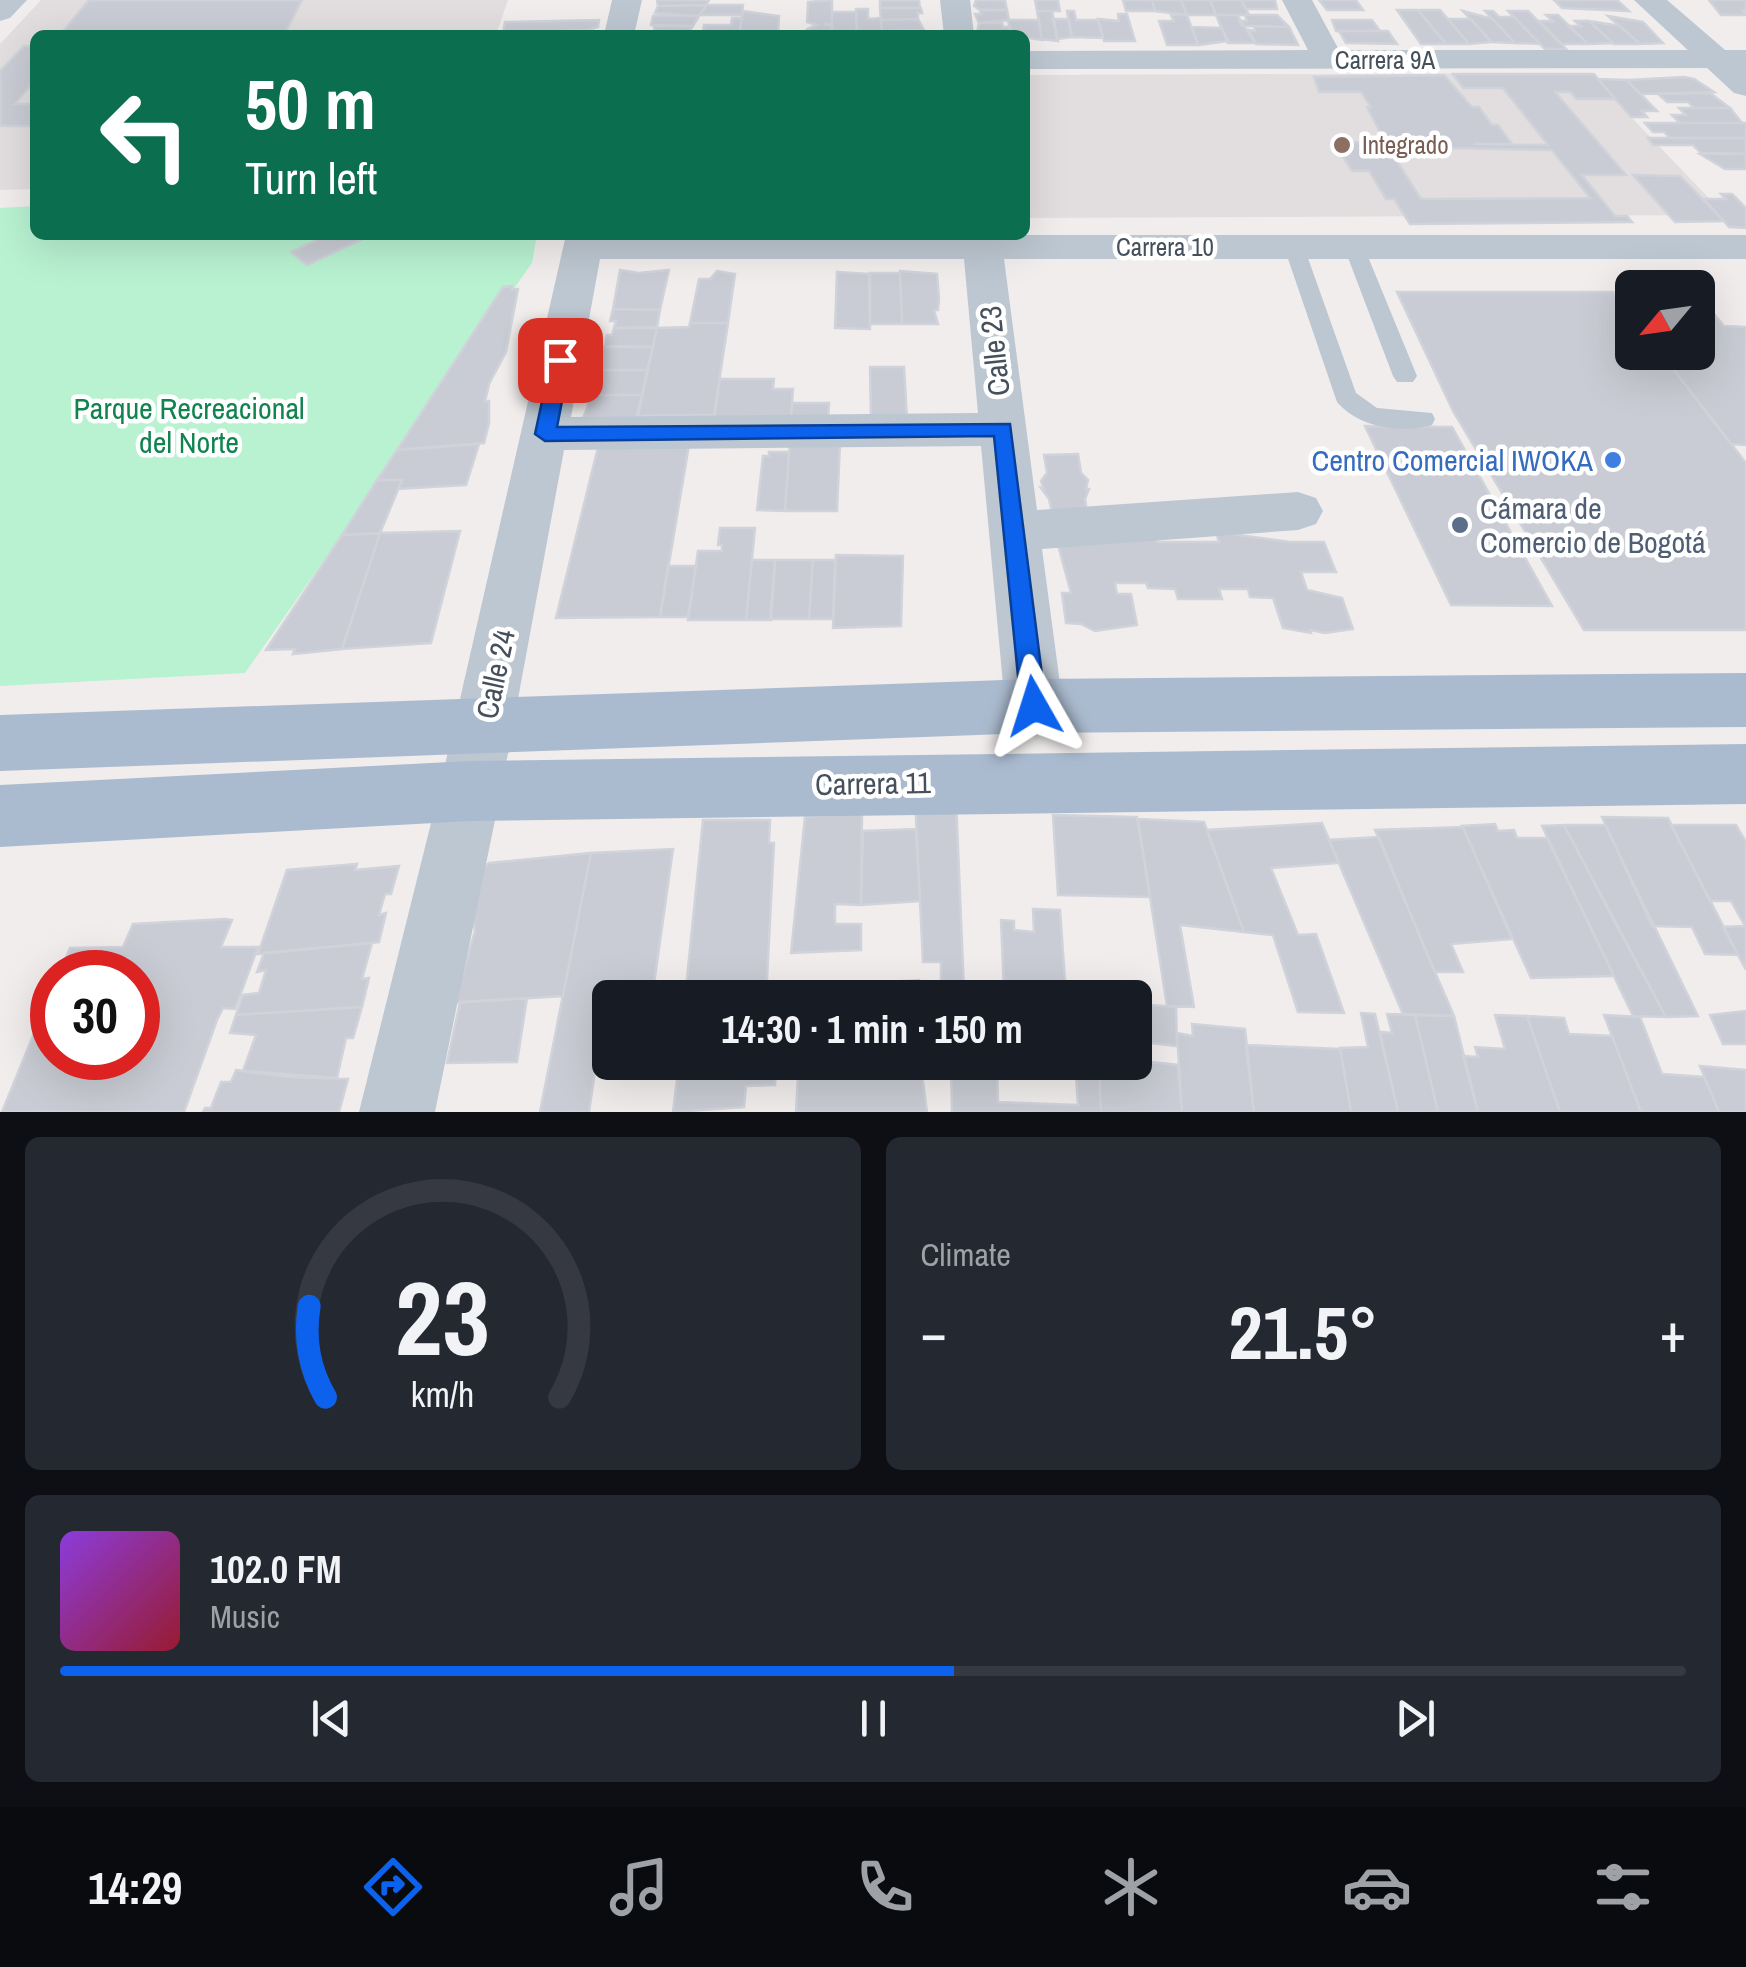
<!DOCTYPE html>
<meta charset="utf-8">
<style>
body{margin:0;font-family:"Archivo Narrow",sans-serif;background:#242831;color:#f1f3f6;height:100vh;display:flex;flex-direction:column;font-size:38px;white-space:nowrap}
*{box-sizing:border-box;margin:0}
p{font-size:32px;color:#9ea1a6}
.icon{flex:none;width:55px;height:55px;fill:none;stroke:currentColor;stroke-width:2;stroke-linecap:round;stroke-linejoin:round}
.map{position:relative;height:1112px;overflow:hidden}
.side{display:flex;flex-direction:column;gap:25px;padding:25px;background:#0d0f14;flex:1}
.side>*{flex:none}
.top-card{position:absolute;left:30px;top:30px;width:1000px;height:210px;border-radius:15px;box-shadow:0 10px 40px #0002;background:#0b6e4f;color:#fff;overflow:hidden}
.needle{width:65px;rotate:241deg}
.fabs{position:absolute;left:1615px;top:270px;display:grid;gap:20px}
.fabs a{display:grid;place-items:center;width:100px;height:100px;border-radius:15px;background:#171b24;box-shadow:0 10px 40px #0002;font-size:50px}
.speed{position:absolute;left:30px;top:950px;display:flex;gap:20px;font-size:50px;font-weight:700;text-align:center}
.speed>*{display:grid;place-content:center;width:130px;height:130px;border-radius:50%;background:#171b24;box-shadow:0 10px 40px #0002;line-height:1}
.speed .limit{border:15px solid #d22;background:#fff;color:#111}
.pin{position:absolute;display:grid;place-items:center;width:85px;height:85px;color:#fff;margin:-42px;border-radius:20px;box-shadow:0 5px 15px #0006}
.me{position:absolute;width:110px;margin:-55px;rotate:354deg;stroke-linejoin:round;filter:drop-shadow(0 0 8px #0008)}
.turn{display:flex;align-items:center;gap:35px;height:210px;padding:0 50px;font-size:45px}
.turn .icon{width:130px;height:130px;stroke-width:2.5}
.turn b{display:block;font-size:70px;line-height:85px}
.big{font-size:75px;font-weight:700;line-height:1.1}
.side .tile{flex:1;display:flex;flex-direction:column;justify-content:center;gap:15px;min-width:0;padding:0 35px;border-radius:15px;background:#242831}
.side .dial{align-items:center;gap:0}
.dial svg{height:260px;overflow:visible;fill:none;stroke:#363941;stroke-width:7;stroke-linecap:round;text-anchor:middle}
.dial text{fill:#f1f3f6;stroke:none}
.song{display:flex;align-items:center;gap:30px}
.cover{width:120px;height:120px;border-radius:15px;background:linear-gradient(135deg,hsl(270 70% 55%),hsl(350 70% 35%))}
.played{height:10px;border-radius:5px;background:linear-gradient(90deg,#0c62ec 55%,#363941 55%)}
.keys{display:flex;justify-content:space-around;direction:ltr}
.heat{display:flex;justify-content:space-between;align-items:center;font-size:55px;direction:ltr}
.side .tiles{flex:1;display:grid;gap:25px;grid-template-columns:1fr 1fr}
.tile:last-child{grid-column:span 2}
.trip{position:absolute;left:592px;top:980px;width:560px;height:100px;border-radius:15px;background:#171b24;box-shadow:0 10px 40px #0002;font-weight:700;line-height:100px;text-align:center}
.dock{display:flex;height:160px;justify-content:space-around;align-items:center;background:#090b0e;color:#9ea1a6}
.dock .icon{width:70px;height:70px}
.dock .active{color:#0c62ec}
.dock b{font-size:45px;color:#f1f3f6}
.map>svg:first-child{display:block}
.education{fill:#e2dedf}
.green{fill:#b8f2d1}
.building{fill:#c9ccd4;stroke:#d1d3da;stroke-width:2.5;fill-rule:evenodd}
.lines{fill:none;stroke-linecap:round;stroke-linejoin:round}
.service{fill:#bdc7d1;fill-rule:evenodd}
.minor{fill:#bdc7d1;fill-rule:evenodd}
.tertiary{fill:#bdc7d1;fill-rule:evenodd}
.primary{fill:#abbbcf;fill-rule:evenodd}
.route{fill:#0c62ec;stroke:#084099;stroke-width:2.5}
.education-dot{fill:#8d6e63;stroke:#fff;stroke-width:4}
.shop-dot{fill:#3f7fe0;stroke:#fff;stroke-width:4}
.service-dot{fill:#5c6f8a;stroke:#fff;stroke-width:4}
.labels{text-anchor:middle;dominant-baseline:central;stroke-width:9;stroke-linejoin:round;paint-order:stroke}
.far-street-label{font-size:25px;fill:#45505c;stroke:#fff}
.far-education-label{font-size:25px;fill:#785e54;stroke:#fff;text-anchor:start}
.street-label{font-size:30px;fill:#45505c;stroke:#fff}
.park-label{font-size:30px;fill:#10834f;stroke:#fff}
.shop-label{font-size:30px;fill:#366cbe;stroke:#fff;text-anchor:end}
.service-label{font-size:30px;fill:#4e5e75;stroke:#fff;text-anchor:start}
</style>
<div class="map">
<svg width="1746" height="1112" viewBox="0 0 1746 1112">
<rect width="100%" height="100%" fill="#f1eded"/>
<path class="education" d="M41,0H508L496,35H35V189L0,190V44Z
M1589,73L1725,215L1025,218V75Z"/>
<path class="green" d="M35,206V235H537L532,263L245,673L0,686V208Z"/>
<path class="building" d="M89,0H302L284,35H60Z
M657,0H709L706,5L658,6Z
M832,0V24H824L832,26V35H807V29L817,25L807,22L808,2Z
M880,0H919L920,8H880Z
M976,0H1005L1007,10H980L974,6Z
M1035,0H1058L1060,11H1037Z
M1123,0H1152L1155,11H1126Z
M1181,0L1187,15L1155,11L1152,0Z
M1210,0L1216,15H1187L1181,0Z
M1241,0L1249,15H1216L1210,0Z
M1241,0H1275L1277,9H1246Z
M1319,0H1356L1363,10H1327Z
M1554,0H1617L1629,11L1562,8Z
M1709,0H1746V11H1743L1746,15H1721Z
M699,5H706L699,16L655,13L658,6Z
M706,5H743L742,15H700Z
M880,8H921L922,13H918V19L881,20Z
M856,9H868V19L881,18L882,35H857Z
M980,10H1007L1009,20L979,23L975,14H981Z
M1397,10H1418L1446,44H1421Z
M1418,10H1440L1469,44H1446Z
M743,11L779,16L778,35H739Z
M1037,11H1052L1058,41L1042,39Z
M1067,11H1074L1076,20H1098L1103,38L1072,37Z
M1463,11L1493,19L1515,43L1492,42Z
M1485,11H1493L1499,17H1514L1540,44L1515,43Z
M1508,11H1528L1566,49H1545Z
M832,12H856L857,35H832Z
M1118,14H1127L1135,41H1104L1098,19L1119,21Z
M1171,15H1187L1198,45H1167L1159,21H1174Z
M1216,15H1237L1255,43H1228Z
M1245,15H1277L1289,27L1242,26L1239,21H1247Z
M1546,15H1558L1588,44H1562L1539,21H1553Z
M653,16H699L693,26L651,25Z
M1608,16L1643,22L1663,43L1640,44Z
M732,18H742L739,35H702L704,25H731Z
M918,19L924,30L882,31L881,20Z
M1053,19H1068L1072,37L1057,39Z
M1448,19H1471L1491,42L1469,44Z
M599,20L598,27L588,30L503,33L505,22Z
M1008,20H1039L1042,40L1011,35Z
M1332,20H1372L1380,31H1336Z
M1575,21H1589L1613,43L1588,44L1569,26H1581Z
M1589,21L1620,26L1640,44H1614Z
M979,23H1002L1003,27H1010L1011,35H983L977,32Z
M654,26H693L687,35H655Z
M1254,26L1289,27L1298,45L1256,44L1249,30L1255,31Z
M1192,27L1222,28L1228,41L1198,45Z
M1339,31H1388L1397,44L1346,43Z
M24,46H35V80L15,104H35V126H0V71Z
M1453,74H1594L1615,99H1576L1571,92H1555L1626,175H1582L1615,216H1627L1632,222L1410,224L1394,199H1386L1369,171H1352L1339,150H1350L1345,142H1369L1367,138L1385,142L1367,107H1371L1361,92H1319L1314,77L1444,75L1472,107H1479L1492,125H1498L1512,144H1474L1548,145L1503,88H1463ZM1388,147L1552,150L1590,198L1421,199Z
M1684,77L1694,79L1714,92L1640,94L1627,80Z
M1598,79L1627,80L1657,111H1642L1647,117H1631Z
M1710,93L1730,108H1694L1688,102H1667L1658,94Z
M1679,108H1730L1742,123H1680L1672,115H1686Z
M1645,123H1746V138H1670L1664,132H1653Z
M1648,138H1746V154L1701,153L1693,145H1653Z
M1717,153L1746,154V169H1725L1700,154Z
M1633,175L1680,176L1724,221L1675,222Z
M1721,194H1732L1746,208V228L1729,227L1704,199H1726Z
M327,235H371L307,265L291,252Z
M620,270L639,273L669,270L660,310L613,309Z
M717,271L735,274L728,323H690L699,279H710Z
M900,271L937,274L939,299L938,310H934L938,324H902Z
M837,272L869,274L870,329L835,328Z
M870,273H900L902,324H870Z
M512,286V289H518L506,352L489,384L485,402L489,401V423L484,443L397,450L503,287Z
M1397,292H1613L1632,317V352H1660L1746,463V630H1584L1453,411Z
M613,309L660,310L657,327L614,328L616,321H610Z
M1698,315H1715L1724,326L1746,327V445L1731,444L1670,365H1699L1689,352H1698Z
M690,323H728L714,415L638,416L657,328L689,327Z
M614,328H657L653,347L605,346L607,335H612Z
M603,347H653L647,370H597V360Z
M870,367H904L907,419L871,422Z
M597,370H647L642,395H588Z
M720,379H774L773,389H793L791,419L714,420Z
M592,395H642L636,420L583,418Z
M792,403H829L828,420L791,419Z
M1365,426L1452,427L1552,606L1451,605Z
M600,439H690L660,617L556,618Z
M790,441L840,443L837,511H785Z
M479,444L466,485L398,489L402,480H377L397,450Z
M769,452H789L785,511L757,510L763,456H769Z
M1078,454L1081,473L1088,480L1086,489H1089L1085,499L1088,518L1053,517L1049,499L1041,488L1044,489L1041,481L1047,473L1044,455Z
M377,480H402L380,533L342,535Z
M720,528H755L746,620H688L698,551H722V545H718Z
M460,531L431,643L342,649L380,533Z
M1154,531L1157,542H1219L1216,532L1290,542H1324L1336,572H1301L1307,590L1342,598L1353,629L1325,633L1310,630L1311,633L1283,628L1273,598L1250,597L1248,589H1219L1222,599H1178L1175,589L1148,588L1146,583H1115L1117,594H1131L1137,625L1095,631L1081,624L1066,623L1062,593H1071L1057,541Z
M380,533L342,649L293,654L295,649L266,650L342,535Z
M836,555L903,556L901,626L833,628Z
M752,560H775L771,620H746Z
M775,560H813L809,619H770Z
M813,560H835L833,619H809Z
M668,566H696L688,617H660Z
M915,799H956L964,991L941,990V962H923Z
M862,813L861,905L835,904V924H861V950L791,953L805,817Z
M1053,815L1137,817L1150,897L1058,895Z
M1602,817L1668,818L1738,955L1705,954L1692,927L1652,926Z
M1138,819L1204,822L1244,932L1180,925L1194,1007L1167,1006Z
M703,820H770L769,843H774L766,998H685Z
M1322,823L1339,863L1271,868L1298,935L1316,934L1344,1013L1298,1012L1273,935L1244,932L1207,830Z
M1495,824L1498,831L1514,830L1517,838H1547L1614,976L1531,978L1462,826Z
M1564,825H1605L1698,1016L1666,1017Z
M1564,825L1620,932L1666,1017L1633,1016L1542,826Z
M1671,825H1736L1746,842V970L1723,927L1745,926L1731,901H1710Z
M1463,827L1512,939L1451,944L1463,972H1435L1375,830Z
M916,829L920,901L861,905L863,831Z
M1379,837L1422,942L1454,1016L1403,1014L1329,840Z
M673,849L652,998H610V1045H599L589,1112H540L591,853Z
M591,853L563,996L454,1003L475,931L473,918L483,868L489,863Z
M357,864L355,870L399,866L391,894H385L379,915L386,913L379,942L258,954L287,870Z
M1033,909L1060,910L1066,994L1004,992L1001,920L1014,921V930L1034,932Z
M225,919L232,920L221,947H258L235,1009L223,1008L217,1020L184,1112H2L52,989V1058H138V972H60L70,948L123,947L133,924Z
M372,943L362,979L369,978L362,1007L236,1015L243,995L259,993L266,970L257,972L264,953Z
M919,980L920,998H806L807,991H832V985Z
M949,990L1066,994H1095V998H949Z
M527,998L517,1062L447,1063L460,1002Z
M1149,1005L1176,1007L1177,1046L1150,1043L1151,1062L1178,1065L1182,1112H1101L1099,1062H1135V1029L1150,1031Z
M362,1007L353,1038H346L337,1078L243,1071L256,1035L230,1033L236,1015Z
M1746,1011V1044H1723L1710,1015Z
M1361,1013L1375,1014L1398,1112H1351L1340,1048L1368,1047Z
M1387,1014L1415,1015L1438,1112H1398L1380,1032L1392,1033Z
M1415,1015L1454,1016L1478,1112H1438Z
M1495,1015L1527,1016L1560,1112H1478L1463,1056L1478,1057L1475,1047L1505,1049Z
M1604,1015L1640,1017L1662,1074L1704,1077L1719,1112H1641Z
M1527,1016L1564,1018L1569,1034L1612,1036L1641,1112H1560Z
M1192,1024L1245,1029L1254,1112H1182L1177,1033L1193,1036Z
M1246,1045L1340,1049L1351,1112H1254Z
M679,1062H777L775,1085L746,1086L744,1107L673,1112Z
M803,1062H850V1070H837V1076H887L886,1069L878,1068V1062H951V1068L921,1067L927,1112H796L798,1077H802Z
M951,1062H997L998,1102L1078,1105L1075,1062H1099L1101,1112H952Z
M1700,1066L1746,1070V1112H1719Z
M236,1070L289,1077L348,1079L339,1112H203L205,1108H211L221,1082H231Z"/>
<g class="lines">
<path class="service" d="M1294,241L1304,247L1356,393L1377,408L1432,413L1435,419L1432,425C1400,434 1358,427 1337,402L1284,247Z
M1354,241L1364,247L1417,376L1413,382H1397L1393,376L1344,247Z"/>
<path class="minor" d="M0,0H27L10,18L0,21Z
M612,0H642L634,35H604Z
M940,0H970L974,35H944Z
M1282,0H1312L1339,50H1746V68L1025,69V51L1308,50Z
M566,235H1746V259H1004L1037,510L1298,492L1316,498L1323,511L1316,524L1298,530L1042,549L1063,706L1055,724L1034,732L1013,724L1005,706L981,446L564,450L501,791L435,1112H359L439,791ZM600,259H964L978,413L571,417Z"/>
<path class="tertiary" d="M1634,0H1667L1746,68V96L1734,93Z"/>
<path class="primary" d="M1746,673V727L1034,733L0,771V715L1034,679Z
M1746,744V804L470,821L0,847V785L470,761Z"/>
</g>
<path class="route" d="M560,353L570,360L557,427L1010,424L1046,706L1043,714L1034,717L1025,714L1021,706L994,436L545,441L535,434L551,360Z"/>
<circle class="education-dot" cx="1342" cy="145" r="10"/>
<circle class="shop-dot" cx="1613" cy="460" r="10"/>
<circle class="service-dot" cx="1460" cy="525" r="10"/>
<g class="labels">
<g class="far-street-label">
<text x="1385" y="60">Carrera 9A</text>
<text x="1165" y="247">Carrera 10</text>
</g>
<g class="far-education-label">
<text x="1362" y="145">Integrado</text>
</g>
<g class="street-label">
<text transform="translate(994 351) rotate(-96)">Calle 23</text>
<text transform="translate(495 674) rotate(-78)">Calle 24</text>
<text transform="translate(873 783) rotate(-1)">Carrera 11</text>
</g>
<g class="park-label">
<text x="189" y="408">Parque Recreacional<tspan x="189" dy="34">del Norte</tspan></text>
</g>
<g class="shop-label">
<text x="1593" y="460">Centro Comercial IWOKA</text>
</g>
<g class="service-label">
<text x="1480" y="508">Cámara de<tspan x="1480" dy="34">Comercio de Bogotá</tspan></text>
</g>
</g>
</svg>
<div class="fabs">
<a><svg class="needle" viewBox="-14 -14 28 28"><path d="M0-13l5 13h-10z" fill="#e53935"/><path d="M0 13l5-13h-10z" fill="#9ea1a6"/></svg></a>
</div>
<div class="speed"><div class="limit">30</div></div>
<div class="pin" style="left:560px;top:360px;background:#d93025"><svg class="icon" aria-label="arrive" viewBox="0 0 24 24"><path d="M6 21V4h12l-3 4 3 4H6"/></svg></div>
<svg class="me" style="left:1034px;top:706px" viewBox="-20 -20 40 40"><path d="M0-17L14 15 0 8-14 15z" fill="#0c62ec" stroke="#fff" stroke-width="4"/></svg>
<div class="trip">14:30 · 1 min · 150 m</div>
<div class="top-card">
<div class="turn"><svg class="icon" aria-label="left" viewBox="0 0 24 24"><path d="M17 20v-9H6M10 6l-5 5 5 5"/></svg><div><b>50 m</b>Turn left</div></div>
</div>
</div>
<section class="side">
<div class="tiles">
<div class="tile dial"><svg viewBox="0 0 100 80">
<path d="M14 69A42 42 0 1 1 86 69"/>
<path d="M14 69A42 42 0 0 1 9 41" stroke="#0c62ec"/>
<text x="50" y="56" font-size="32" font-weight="700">23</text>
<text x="50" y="72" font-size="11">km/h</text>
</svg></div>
<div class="tile"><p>Climate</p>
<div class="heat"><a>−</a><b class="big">21.5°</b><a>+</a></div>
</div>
<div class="tile">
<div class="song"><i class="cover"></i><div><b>102.0 FM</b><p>Music</p></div></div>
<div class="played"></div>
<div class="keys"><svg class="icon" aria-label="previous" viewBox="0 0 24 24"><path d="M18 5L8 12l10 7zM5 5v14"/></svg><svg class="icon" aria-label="pause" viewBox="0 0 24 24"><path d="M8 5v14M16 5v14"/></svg><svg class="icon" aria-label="next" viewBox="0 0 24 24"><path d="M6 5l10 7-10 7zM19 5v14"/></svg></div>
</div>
</div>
</section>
<nav class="dock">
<b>14:29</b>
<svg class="icon active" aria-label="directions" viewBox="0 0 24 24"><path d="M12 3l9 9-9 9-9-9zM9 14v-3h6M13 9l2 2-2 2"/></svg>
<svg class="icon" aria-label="music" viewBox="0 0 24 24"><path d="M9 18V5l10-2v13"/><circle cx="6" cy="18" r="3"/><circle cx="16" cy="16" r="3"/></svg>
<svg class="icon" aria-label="phone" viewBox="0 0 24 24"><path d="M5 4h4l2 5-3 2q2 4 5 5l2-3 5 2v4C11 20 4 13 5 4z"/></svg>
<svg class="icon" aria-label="climate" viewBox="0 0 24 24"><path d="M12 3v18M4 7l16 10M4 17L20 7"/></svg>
<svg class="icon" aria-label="car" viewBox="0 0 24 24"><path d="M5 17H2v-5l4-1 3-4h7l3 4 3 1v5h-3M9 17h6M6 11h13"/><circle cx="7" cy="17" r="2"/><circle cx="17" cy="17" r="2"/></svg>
<svg class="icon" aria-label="filters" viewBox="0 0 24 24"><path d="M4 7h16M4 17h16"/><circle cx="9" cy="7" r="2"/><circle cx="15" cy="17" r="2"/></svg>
</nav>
